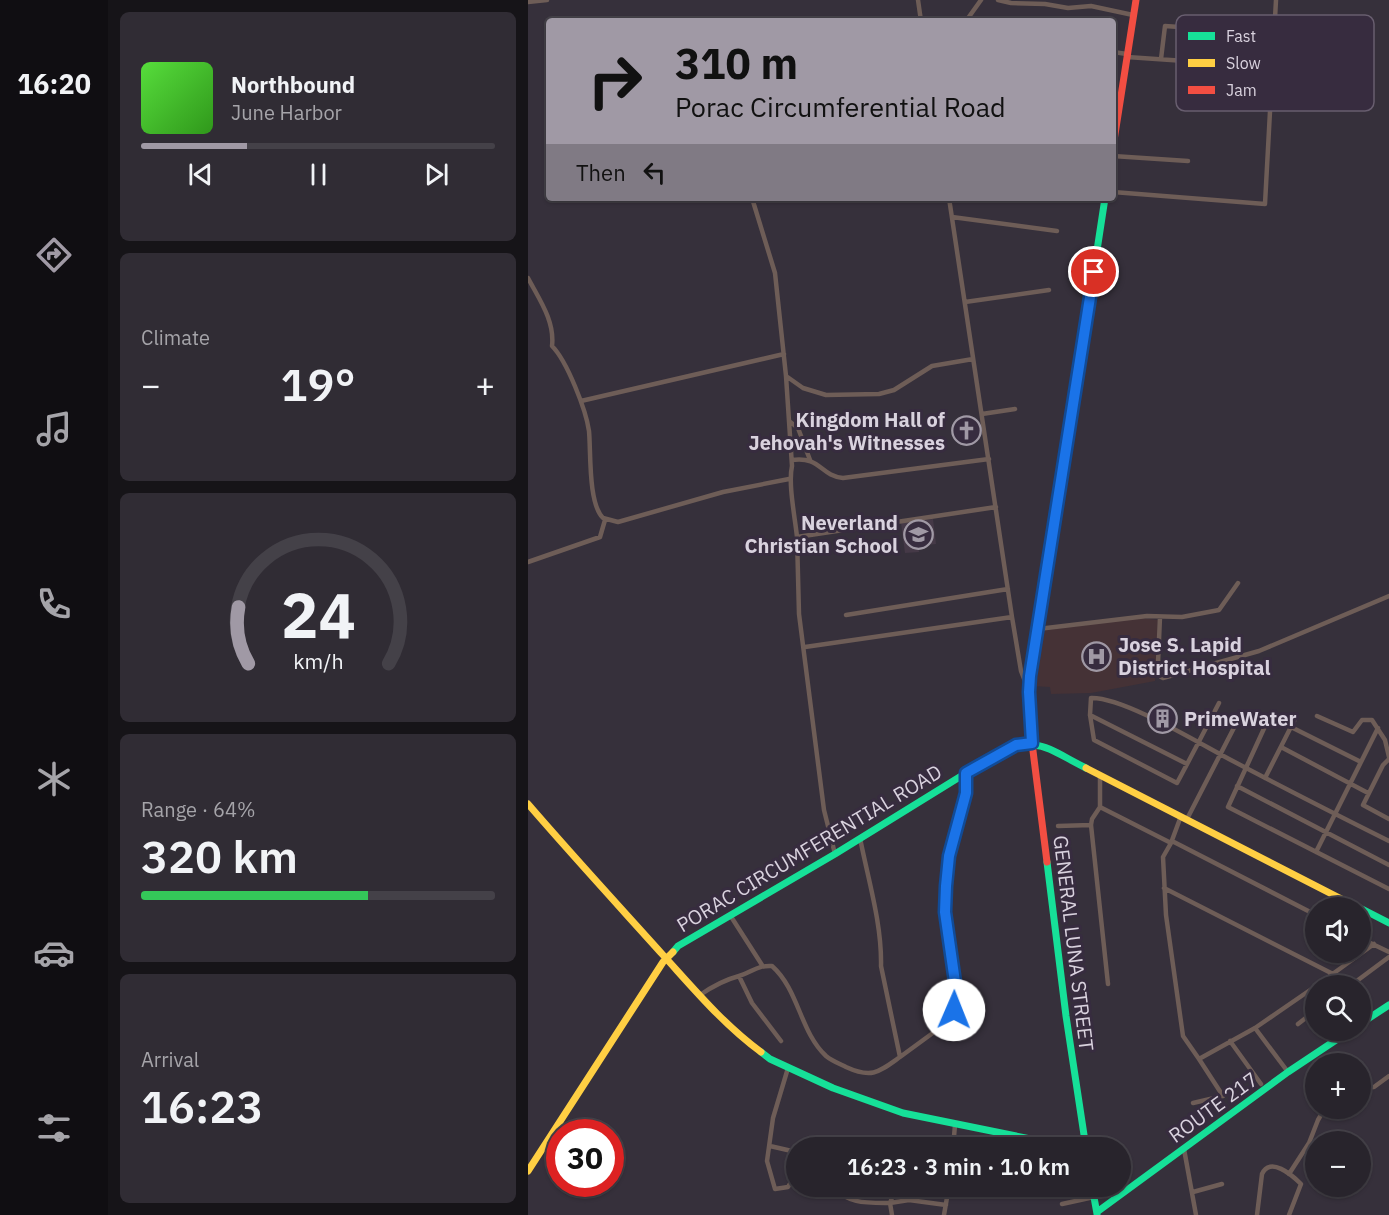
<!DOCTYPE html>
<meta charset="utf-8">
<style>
body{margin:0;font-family:"IBM Plex Sans",sans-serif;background:#302c34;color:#f1f3f6;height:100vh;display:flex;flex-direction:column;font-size:22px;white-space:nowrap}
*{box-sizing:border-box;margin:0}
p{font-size:20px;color:#a5a4a9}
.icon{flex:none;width:33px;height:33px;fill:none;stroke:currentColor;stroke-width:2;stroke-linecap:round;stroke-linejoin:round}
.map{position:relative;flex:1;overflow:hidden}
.details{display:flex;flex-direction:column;gap:12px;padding:12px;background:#161418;width:420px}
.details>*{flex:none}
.hud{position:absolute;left:18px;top:18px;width:570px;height:183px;border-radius:6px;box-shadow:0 2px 4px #0004,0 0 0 2px #444148;background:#a099a5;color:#111;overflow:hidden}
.fabs{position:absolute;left:777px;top:897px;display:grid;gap:12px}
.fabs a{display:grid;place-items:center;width:66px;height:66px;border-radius:50%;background:#28242c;box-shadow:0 2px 4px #0004,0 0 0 2px #444148;font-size:30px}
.speed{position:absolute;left:18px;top:1119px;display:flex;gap:12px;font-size:30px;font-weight:700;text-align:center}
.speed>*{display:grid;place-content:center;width:78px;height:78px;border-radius:50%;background:#28242c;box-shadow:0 2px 4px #0004,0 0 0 2px #444148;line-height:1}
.speed .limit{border:9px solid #d22;background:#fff;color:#111}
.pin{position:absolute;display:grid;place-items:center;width:51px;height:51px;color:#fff;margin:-26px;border:3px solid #fff;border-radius:50%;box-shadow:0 2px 6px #0007}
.me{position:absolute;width:66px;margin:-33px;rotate:1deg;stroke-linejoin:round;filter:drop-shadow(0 0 4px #0008)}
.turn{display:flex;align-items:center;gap:21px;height:126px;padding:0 30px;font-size:27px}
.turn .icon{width:78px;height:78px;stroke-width:2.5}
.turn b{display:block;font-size:42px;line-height:51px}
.then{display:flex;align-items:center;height:57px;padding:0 30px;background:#0003;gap:12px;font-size:22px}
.big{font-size:45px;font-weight:600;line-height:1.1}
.details .tile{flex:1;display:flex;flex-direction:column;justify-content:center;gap:9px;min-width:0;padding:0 21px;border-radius:9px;background:#302c34}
.details .dial{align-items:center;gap:0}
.dial svg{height:156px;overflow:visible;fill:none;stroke:#444148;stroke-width:7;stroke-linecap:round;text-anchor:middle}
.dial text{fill:#f1f3f6;stroke:none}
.song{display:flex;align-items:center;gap:18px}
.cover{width:72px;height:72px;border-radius:9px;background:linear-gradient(135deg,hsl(110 70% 55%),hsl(110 70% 35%))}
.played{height:6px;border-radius:3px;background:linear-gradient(90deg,#a099a5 30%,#444148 30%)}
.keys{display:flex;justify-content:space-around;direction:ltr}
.heat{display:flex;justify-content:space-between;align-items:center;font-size:33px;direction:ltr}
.charge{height:9px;border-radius:4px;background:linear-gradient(90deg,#34c759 64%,#444148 0)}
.trip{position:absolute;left:258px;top:1137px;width:345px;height:60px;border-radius:30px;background:#28242c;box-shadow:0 2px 4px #0004,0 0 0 2px #444148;font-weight:600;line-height:60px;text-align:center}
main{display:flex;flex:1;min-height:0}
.dock{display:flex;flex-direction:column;width:108px;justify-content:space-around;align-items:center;background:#100e12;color:#a5a4a9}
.dock .icon{width:42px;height:42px}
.dock .on{color:#a099a5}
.dock b{font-size:27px;color:#f1f3f6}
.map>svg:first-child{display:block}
.education{fill:#453947}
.medical{fill:#453236}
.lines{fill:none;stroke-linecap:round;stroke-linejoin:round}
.street{stroke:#6e5d57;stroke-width:4.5}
.fast{stroke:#16e098;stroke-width:7}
.slow{stroke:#ffcf43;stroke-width:7}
.jam{stroke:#f24e42;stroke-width:7}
.route-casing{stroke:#114b97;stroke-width:15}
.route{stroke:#1a73e8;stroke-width:10}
.labels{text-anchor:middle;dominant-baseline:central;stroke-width:6;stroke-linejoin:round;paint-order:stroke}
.poi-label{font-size:20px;font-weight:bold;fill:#d9d2de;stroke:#372c3f;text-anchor:end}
.street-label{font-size:20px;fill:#d9d2de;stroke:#372c3f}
.key{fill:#372c3f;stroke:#685e6f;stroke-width:1.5}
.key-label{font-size:16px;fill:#d9d2de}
</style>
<main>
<nav class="dock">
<b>16:20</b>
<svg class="icon on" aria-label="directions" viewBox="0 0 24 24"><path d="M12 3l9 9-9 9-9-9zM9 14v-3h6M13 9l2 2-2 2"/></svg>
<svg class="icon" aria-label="music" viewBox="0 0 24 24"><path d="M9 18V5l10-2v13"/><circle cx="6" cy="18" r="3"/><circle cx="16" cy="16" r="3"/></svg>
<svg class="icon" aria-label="phone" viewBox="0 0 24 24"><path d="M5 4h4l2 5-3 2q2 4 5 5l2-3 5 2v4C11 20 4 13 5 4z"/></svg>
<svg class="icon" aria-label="climate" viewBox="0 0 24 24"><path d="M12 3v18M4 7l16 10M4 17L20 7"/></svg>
<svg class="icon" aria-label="car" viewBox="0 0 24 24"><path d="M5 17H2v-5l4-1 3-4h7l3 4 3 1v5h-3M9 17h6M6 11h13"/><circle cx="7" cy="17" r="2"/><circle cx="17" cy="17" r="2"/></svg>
<svg class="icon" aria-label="filters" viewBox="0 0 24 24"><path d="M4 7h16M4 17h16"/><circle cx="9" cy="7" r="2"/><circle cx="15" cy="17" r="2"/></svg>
</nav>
<section class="details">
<div class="tile">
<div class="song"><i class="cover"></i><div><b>Northbound</b><p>June Harbor</p></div></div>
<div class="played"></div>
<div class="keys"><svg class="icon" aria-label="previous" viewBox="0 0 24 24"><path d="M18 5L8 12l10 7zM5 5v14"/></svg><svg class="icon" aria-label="pause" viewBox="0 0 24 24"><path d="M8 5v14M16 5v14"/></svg><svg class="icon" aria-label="next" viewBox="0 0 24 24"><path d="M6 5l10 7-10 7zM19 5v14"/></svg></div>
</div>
<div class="tile"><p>Climate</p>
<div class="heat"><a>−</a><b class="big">19°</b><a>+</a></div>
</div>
<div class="tile dial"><svg viewBox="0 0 100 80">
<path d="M14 69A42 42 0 1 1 86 69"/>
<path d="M14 69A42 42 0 0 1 9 40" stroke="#a099a5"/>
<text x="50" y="56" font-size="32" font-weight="700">24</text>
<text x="50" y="72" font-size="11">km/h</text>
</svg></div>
<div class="tile"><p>Range · 64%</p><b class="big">320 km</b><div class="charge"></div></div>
<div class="tile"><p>Arrival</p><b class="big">16:23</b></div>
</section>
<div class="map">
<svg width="861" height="1215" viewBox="0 0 861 1215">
<rect width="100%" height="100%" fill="#36303b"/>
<path class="education" d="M405,519L408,544L390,546L391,552L377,553L373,523Z"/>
<path class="medical" d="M612,618L630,620L627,681L563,693L523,694L522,687L504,686L512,631Z"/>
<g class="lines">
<path class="street" d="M390,0L393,21
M470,0L483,3L517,4L540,8L563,6L605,15
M0,2L19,0
M438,21L453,0
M585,52L599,54
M599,57L744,67
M633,59L637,26L694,30
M585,156L660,161
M585,192L737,204L748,0
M224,198L247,273L258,376L275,388L298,395L351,394L366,390L404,366L445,359
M421,198L484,617L493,671L500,689
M424,217L529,231
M0,278C11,299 27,321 24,346C39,361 58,410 61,431C63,452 60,503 75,518L90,522L195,492L261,479
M437,302L521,290
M258,376L264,466C260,484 267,517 269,537
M53,401L256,354
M454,414L487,409
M261,421L270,428L282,460
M264,460C293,456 292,476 315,478L461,459
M0,562L72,537L77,520
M318,615L480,589
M632,617L630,663L633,677L635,678L731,651L861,596
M510,629L619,616L654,617L691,610L710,583
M277,647L484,617
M691,703C677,730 663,757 649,783L566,740L562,715L563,698C595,697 669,742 701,759C754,787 807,814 861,841
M562,715L659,764
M789,716L825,732L834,720H844L857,740L861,757
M739,722L700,807L861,889
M763,727L833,762
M753,747L840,793
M861,759L855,765L835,805L861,819
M572,775V807L643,843L635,857L638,915L655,1036L671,1059
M737,778L768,717
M709,786L861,865
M572,807L564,819L563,825L580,984
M659,819L711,718
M530,826L563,825
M644,841L788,915
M643,843L653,816
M788,852L850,728
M307,854L296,810L271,614L269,537L468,507
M636,888L805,974
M202,915L234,965
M832,938L861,952
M211,976L224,1003L253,1041
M788,986L846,944
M822,986L861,957
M172,995C185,986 196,980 211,976C225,972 229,965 244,966C271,990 272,1032 298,1056C304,1061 312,1064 318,1067C344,1079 351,1072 372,1057L353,966C354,924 340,879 332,838
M770,1024L788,1010
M727,1028L760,1072
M702,1041L733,1084
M372,1057L413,1027L426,1010L428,989L417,912L418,886L421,856L438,793V773
M260,1068L245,1118L239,1161L247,1189L260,1187L268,1173
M832,1088L846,1087L861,1076
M665,1103L695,1096L671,1059L727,1028L788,986
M242,1146L268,1152
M284,1148L291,1142L312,1148
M425,1148L427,1125
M656,1149L668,1215
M761,1174L781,1143L790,1120L797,1108
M301,1186C324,1204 334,1203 362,1203L364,1215
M377,1186L365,1195L362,1203L381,1200L418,1205
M440,1186H442
M665,1192L694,1184
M534,1204L566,1197
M416,1215L421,1186
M729,1215L734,1174C742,1156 764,1175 773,1184L761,1215"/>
<path class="fast" d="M537,460L577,198
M519,862L538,1016L558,1148
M832,908L861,923
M145,952L150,946L307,854L464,757C509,734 516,747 558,768
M832,1024L861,1005
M233,1052L242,1059L305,1088L375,1113L547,1148
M564,1186L569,1214
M569,1212L760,1072L823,1030"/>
<path class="slow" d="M558,768L831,908
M0,804C44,855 90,905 135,955C166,989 196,1025 233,1052
M0,1171L135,962L145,952"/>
<path class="jam" d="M585,147L608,0
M519,862L504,743L501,691L537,460"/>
</g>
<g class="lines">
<defs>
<path id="route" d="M426,1010L428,989L417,912L418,886L421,856L438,793V773L488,745L504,743L501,692L502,676L566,272"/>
</defs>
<use href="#route" class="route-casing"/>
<use href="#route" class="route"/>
</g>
<defs>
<symbol id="church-ring" viewBox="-11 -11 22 22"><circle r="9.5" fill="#372c3f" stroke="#a099a5" stroke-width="1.5"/><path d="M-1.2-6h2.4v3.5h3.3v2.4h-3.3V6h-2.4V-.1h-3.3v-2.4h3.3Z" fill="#a099a5"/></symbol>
<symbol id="school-ring" viewBox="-11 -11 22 22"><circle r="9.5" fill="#372c3f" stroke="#a099a5" stroke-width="1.5"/><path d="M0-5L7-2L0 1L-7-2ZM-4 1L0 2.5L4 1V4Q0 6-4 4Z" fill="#a099a5"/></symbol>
<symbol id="hospital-ring" viewBox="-11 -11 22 22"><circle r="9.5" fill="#372c3f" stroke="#a099a5" stroke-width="1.5"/><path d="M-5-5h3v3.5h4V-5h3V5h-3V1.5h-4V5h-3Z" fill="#a099a5"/></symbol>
<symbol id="building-ring" viewBox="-11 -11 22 22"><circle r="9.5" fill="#372c3f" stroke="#a099a5" stroke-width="1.5"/><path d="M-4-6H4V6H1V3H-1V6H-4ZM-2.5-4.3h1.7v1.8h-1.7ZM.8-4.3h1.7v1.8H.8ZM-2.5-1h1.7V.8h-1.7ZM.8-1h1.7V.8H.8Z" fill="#a099a5"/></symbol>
</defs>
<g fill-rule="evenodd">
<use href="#church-ring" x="422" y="414" width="33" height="33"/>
<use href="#school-ring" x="374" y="518" width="33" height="33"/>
<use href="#hospital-ring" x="552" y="640" width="33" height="33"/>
<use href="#building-ring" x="618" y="702" width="33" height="33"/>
</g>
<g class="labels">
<g class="poi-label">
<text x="417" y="419">Kingdom Hall of<tspan x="417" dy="23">Jehovah's Witnesses</tspan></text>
<text x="370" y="522">Neverland<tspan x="370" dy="23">Christian School</tspan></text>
<text x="590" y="644" text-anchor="start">Jose S. Lapid<tspan x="590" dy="23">District Hospital</tspan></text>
<text x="656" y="718" text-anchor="start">PrimeWater</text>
</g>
<g class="street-label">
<text transform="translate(281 848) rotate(-31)">PORAC CIRCUMFERENTIAL ROAD</text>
<text transform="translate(546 943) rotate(83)">GENERAL LUNA STREET</text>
<text transform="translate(685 1107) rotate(-36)">ROUTE 217</text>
</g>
</g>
<rect x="648" y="15" width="198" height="96" rx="9" class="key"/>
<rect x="660" y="32" width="27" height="8" fill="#16e098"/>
<rect x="660" y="59" width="27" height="8" fill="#ffcf43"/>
<rect x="660" y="86" width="27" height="8" fill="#f24e42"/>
<g class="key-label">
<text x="698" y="42">Fast</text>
<text x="698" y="69">Slow</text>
<text x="698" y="96">Jam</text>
</g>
</svg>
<div class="fabs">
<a><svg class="icon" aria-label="sound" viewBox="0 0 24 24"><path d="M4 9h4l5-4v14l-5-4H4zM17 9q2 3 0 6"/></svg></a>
<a><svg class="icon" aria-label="search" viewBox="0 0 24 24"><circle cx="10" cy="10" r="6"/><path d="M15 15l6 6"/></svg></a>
<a>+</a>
<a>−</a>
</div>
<div class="speed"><div class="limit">30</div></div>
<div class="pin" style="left:566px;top:272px;background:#d93025"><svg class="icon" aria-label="arrive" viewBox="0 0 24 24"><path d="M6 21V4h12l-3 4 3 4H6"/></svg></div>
<svg class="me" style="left:426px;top:1010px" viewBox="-20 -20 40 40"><circle r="19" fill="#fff"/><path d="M0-13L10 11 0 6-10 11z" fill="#1a73e8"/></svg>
<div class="trip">16:23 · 3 min · 1.0 km</div>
<div class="hud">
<div class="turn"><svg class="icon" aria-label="right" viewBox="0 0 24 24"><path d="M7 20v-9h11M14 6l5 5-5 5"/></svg><div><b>310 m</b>Porac Circumferential Road</div></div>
<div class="then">Then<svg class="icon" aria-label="left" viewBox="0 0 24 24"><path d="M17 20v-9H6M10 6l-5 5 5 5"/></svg></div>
</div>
</div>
</main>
